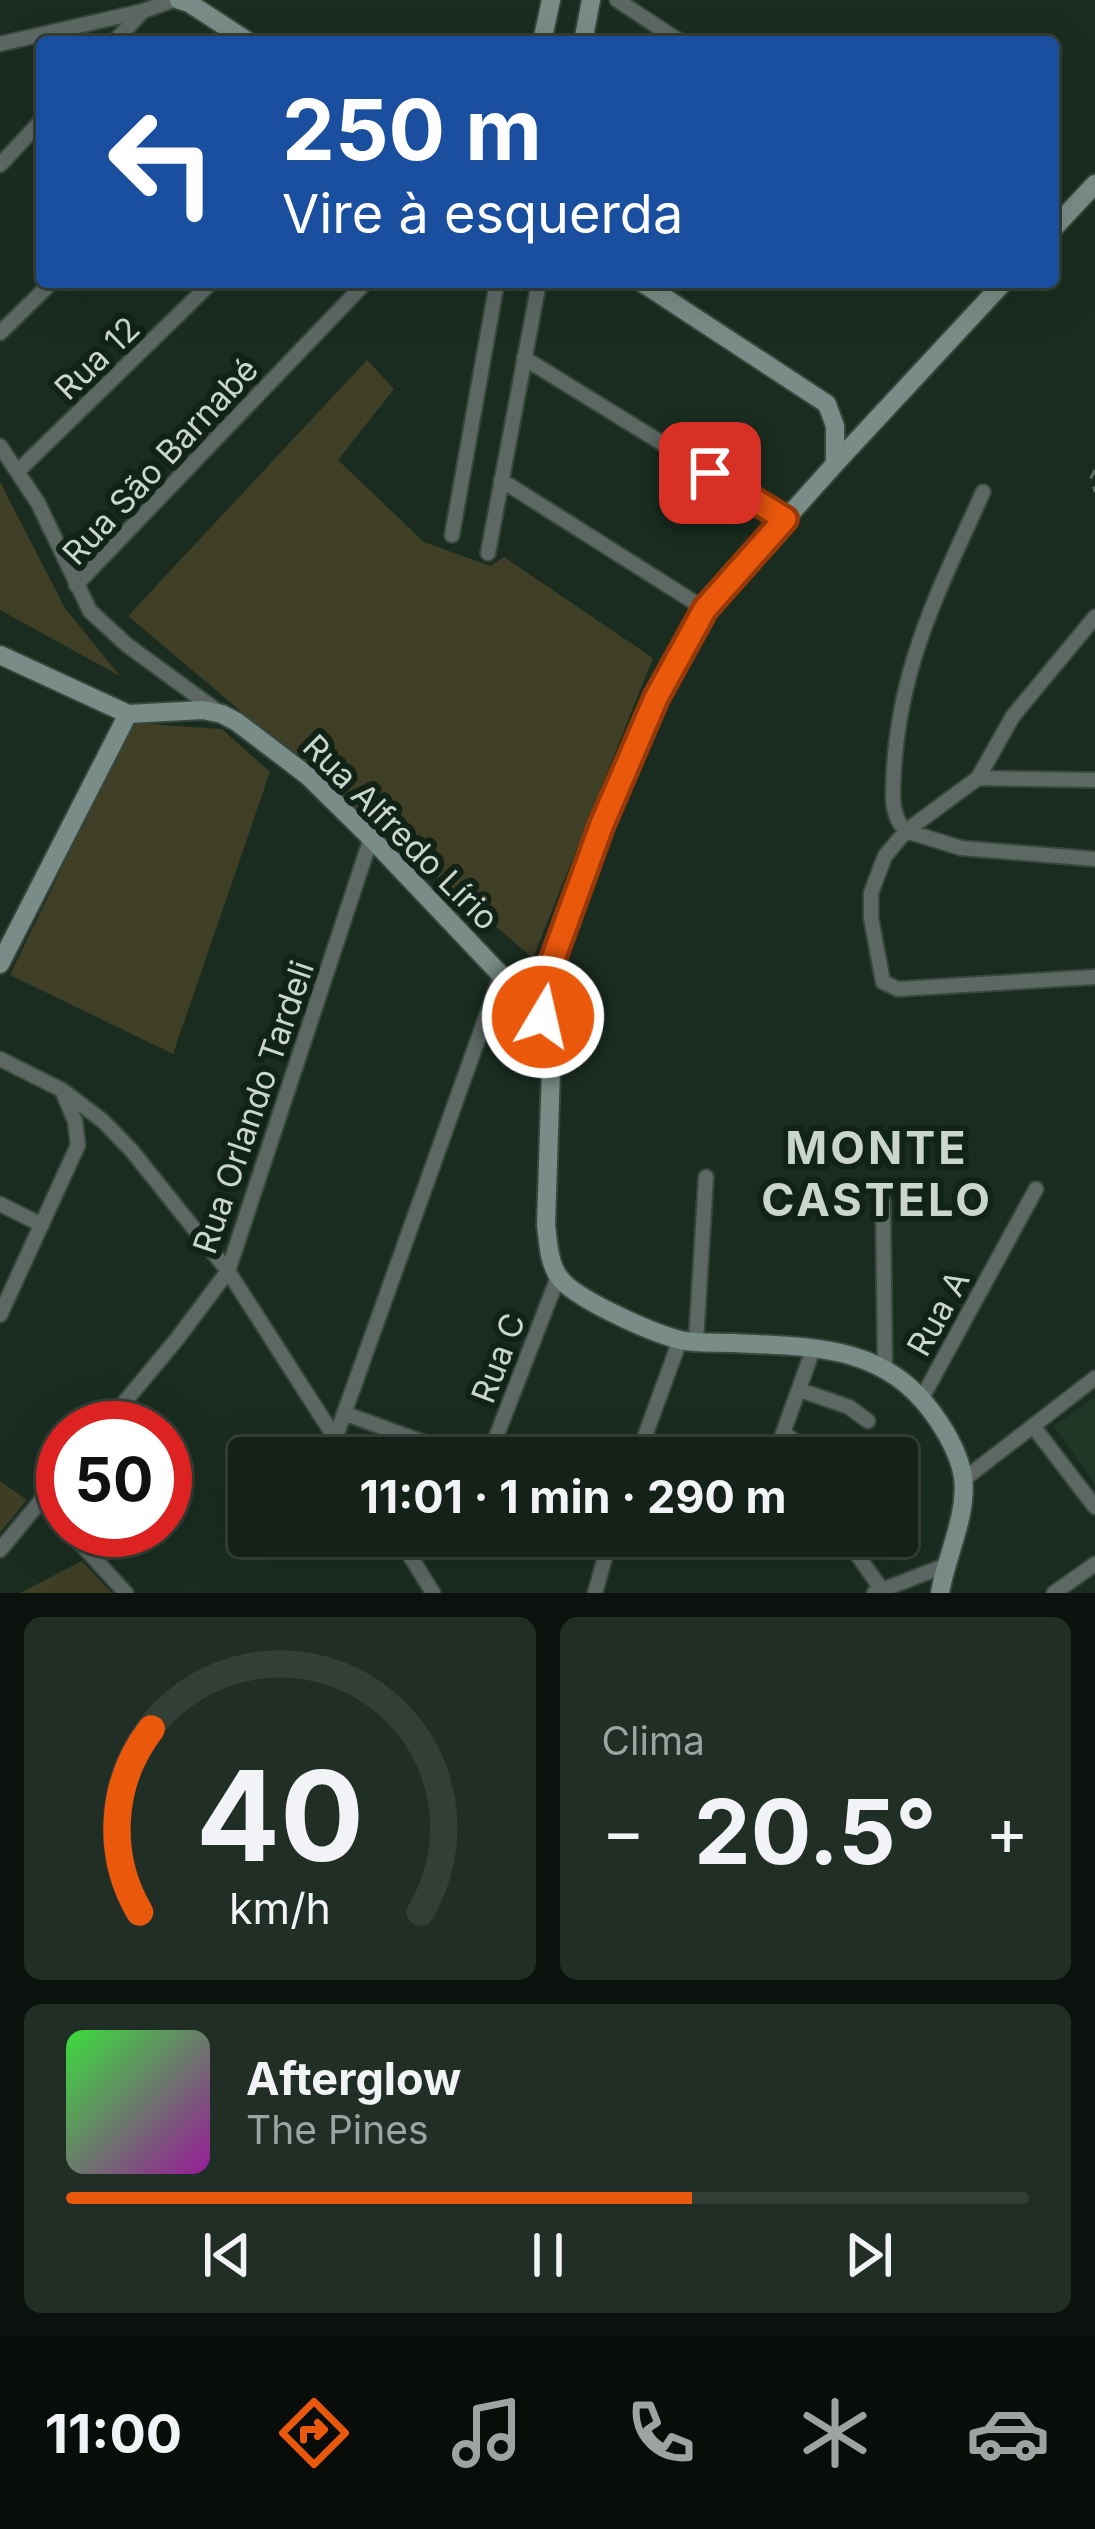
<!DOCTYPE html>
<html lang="pt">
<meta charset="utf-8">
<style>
body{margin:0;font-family:Inter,sans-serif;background:#212e25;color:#f1f3f6;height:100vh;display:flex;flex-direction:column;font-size:45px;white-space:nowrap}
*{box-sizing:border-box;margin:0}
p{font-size:39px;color:#9da3a2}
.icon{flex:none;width:66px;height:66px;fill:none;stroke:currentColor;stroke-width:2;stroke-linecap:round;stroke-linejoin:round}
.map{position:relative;height:1593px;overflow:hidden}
.side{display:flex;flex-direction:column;gap:24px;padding:24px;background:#0b120d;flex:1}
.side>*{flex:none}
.top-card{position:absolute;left:36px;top:36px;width:1023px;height:252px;border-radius:12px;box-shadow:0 12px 48px #0002,0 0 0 3px #333e37;background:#1a4fa0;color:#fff;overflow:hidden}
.speed{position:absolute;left:36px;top:1401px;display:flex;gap:24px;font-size:60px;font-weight:700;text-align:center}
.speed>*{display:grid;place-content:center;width:156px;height:156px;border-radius:50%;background:#142118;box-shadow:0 12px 48px #0002,0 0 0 3px #333e37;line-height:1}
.speed .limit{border:18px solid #d22;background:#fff;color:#111}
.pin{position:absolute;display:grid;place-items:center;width:102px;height:102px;color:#fff;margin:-51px;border-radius:24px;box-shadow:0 6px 18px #0006}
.me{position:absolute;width:132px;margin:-66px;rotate:9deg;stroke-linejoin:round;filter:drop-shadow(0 0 9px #0008)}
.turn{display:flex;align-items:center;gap:42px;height:252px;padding:0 48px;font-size:54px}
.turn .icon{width:156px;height:156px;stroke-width:2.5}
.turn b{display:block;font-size:84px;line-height:102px}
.big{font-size:90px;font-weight:700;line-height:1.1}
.side .tile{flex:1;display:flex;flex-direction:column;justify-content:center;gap:18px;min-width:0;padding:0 42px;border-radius:18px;background:#212e25}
.side .dial{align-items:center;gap:0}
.dial svg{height:312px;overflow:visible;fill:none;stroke:#333e37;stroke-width:7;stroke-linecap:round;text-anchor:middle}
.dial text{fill:#f1f3f6;stroke:none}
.song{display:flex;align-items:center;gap:36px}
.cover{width:144px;height:144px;border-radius:18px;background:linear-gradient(135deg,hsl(120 70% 55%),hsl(300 70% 35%))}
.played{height:12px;border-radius:6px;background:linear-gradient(90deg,#ea580c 65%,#333e37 65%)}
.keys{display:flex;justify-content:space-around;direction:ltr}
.heat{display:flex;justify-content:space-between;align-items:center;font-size:66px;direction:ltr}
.side .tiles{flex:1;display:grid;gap:24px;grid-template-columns:1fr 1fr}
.tile:last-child{grid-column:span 2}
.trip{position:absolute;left:228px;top:1437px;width:690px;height:120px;border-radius:12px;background:#142118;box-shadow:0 12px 48px #0002,0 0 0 3px #333e37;font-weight:700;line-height:120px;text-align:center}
.tabs{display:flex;height:192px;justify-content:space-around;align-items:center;background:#080d0a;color:#9da3a2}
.tabs .icon{width:84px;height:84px}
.tabs .active{color:#ea580c}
.tabs b{font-size:54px;color:#f1f3f6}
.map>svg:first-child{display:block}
.built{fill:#1e3726}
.green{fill:#3e3f24}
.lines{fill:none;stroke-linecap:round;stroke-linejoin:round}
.street-casing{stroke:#36473c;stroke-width:18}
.secondary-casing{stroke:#36473c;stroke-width:22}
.path{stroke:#59695e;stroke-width:3;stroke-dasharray:9 9;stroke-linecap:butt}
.street{stroke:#5d6865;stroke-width:14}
.secondary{stroke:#7a8c87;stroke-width:18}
.route-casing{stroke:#983908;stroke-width:30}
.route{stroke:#ea580c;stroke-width:21}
.labels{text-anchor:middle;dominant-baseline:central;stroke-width:12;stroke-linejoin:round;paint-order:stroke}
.street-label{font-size:33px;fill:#cad5cd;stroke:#112317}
.district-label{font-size:45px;font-weight:bold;letter-spacing:3px;fill:#cad5cd;stroke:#112317}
</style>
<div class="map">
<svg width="1095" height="1593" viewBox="0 0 1095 1593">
<rect width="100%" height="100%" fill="#1a2c20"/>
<path class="built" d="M1095,1397V1484L1054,1426Z"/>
<path class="green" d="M367,360L394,389L338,460L424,542L490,566L504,557L653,658L533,958L128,616Z
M0,482L65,608L120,676L0,610Z
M132,723L222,729L270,772L173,1054L10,975Z
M0,1481L27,1500L0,1533Z
M82,1561L112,1593H20Z"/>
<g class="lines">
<defs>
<path id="street" d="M617,0L681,42
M114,42L143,11
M0,44L143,11L174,0
M0,165L42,120
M0,333L52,282
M524,358L785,519
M0,446L38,503L90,611L127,645L216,710
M18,471L212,282
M501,480L705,609
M452,535L497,282
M488,553L539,282
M76,585L366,282
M1095,617L1013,716L978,778L906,831L885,856L871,893V918L883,982L898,989L1095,977
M978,778L1095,780
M906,831C889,815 893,790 894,769C900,663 941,586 983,492
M906,831L961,848L1095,859
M0,1059L62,1090L103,1121L132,1151L228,1271L348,1458
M883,1202L885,1367
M0,1204L42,1225
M0,1315L78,1145L75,1121L64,1095
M696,1341L706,1177
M800,1390L849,1407L868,1421
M922,1398L1036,1189
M346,1414L467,1458
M1033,1426L1095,1507
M103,1428L177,1339L228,1271L371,838
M785,1434L804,1448L808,1458
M335,1439L501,975
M488,1458L558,1277
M637,1458L680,1340
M774,1458L814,1347
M963,1480L1095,1378
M41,1501L63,1525
M68,1530L126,1593
M398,1536L433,1593
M844,1536L882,1590
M0,1550L63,1474
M595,1593L611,1536
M874,1593L944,1566
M1054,1593L1095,1564"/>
<path id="secondary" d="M179,0L189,3L249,42
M542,42L551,0
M583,42L591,0
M1053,229L1095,184
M641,282L827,404L835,426V464
M0,655L128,714L203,710L222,714L237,722L308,776L371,838L501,975L537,1002L549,1041L551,1069L546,1225C548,1241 549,1264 559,1277C574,1299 653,1333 680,1340C697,1344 717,1342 734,1343C810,1347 883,1344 932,1412C946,1431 959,1453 963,1477C968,1515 946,1556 940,1593
M0,964L128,714
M537,1002L602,824L655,698L705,609L835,464L1004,282"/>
</defs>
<use href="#street" class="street-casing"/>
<use href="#secondary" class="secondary-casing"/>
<path class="path" d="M1095,470L1091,478L1095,492"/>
<use href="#street" class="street"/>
<use href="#secondary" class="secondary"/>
</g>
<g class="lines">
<defs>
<path id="route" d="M543,1017L537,1003L602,824L656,698L705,609L785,519L710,473"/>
</defs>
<use href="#route" class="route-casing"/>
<use href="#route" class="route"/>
</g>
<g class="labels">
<g class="street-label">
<text transform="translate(97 358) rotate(-44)">Rua 12</text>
<text transform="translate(160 461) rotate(-47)">Rua São Barnabé</text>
<text transform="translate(401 832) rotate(45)">Rua Alfredo Lírio</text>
<text transform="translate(253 1107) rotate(-71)">Rua Orlando Tardeli</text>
<text transform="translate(938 1313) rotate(-61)">Rua A</text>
<text transform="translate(498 1358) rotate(-69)">Rua C</text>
</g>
<g class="district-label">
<text x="877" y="1147">MONTE<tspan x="877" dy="52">CASTELO</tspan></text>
</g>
</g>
</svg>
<div class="speed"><div class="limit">50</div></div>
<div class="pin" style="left:710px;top:473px;background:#d93025"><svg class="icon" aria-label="arrive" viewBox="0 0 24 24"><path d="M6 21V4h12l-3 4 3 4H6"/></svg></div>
<svg class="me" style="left:543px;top:1017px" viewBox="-20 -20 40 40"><circle r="17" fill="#ea580c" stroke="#fff" stroke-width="3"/><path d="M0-11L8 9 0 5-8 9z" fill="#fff"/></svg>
<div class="trip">11:01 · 1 min · 290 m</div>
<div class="top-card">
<div class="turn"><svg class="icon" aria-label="left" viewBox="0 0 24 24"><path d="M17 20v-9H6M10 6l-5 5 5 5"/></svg><div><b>250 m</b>Vire à esquerda</div></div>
</div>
</div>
<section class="side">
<div class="tiles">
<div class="tile dial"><svg viewBox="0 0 100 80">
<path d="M14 69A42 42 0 1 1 86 69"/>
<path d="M14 69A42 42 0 0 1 17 22" stroke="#ea580c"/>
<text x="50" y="56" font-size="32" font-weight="700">40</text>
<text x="50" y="72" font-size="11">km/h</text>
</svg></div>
<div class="tile"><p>Clima</p>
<div class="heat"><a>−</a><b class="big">20.5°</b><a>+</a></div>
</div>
<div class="tile">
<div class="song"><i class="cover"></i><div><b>Afterglow</b><p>The Pines</p></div></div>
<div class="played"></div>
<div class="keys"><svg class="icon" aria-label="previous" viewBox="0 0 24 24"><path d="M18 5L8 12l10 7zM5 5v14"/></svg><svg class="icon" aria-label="pause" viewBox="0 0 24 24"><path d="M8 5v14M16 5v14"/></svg><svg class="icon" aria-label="next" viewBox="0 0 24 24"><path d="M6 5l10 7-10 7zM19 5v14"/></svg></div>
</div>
</div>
</section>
<nav class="tabs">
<b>11:00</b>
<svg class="icon active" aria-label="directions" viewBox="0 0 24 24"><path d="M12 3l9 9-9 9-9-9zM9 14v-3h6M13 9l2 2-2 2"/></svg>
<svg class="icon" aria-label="music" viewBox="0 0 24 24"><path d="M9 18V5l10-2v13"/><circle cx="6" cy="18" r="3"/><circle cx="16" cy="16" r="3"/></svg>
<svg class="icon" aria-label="phone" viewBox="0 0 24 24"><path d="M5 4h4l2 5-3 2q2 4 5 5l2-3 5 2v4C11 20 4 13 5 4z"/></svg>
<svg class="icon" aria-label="climate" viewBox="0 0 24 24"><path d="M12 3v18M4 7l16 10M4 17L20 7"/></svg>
<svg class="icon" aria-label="car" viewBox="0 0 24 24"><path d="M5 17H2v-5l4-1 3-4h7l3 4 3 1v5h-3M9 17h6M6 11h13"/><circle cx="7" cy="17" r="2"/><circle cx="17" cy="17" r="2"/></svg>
</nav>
